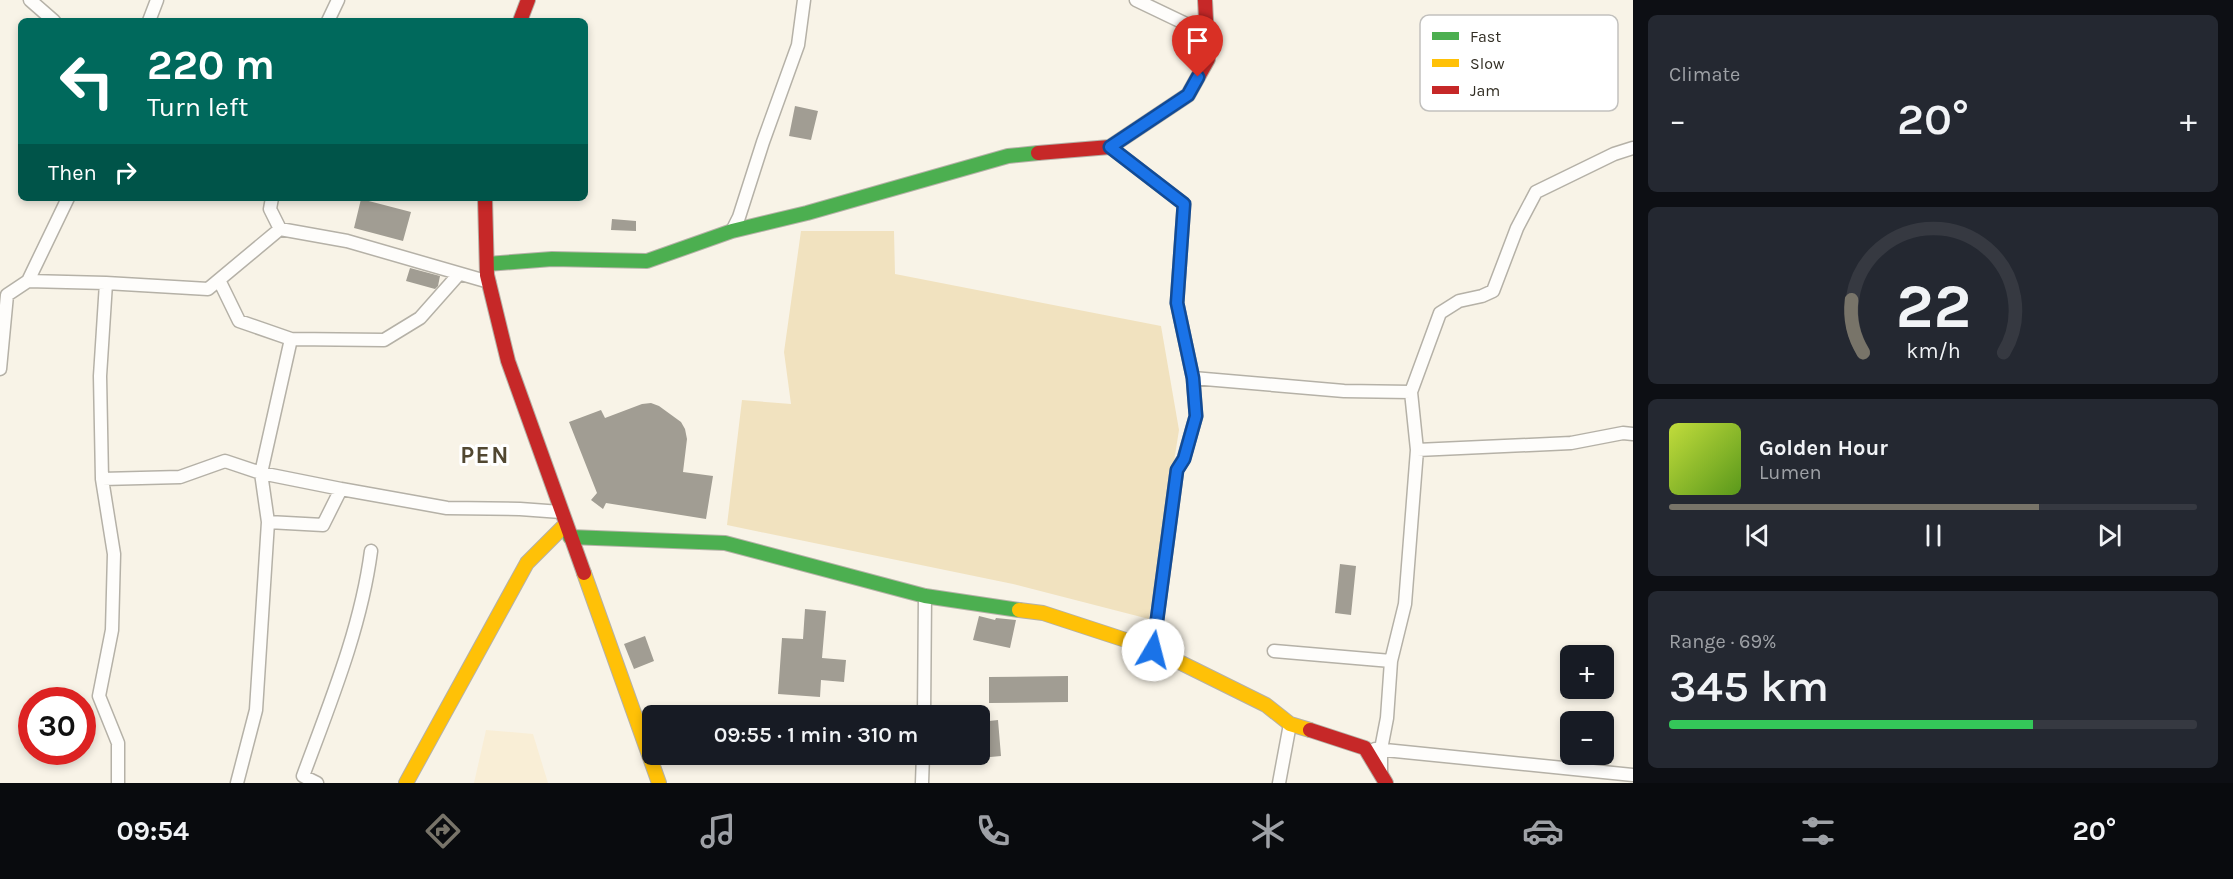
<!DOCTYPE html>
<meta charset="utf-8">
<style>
body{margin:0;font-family:Karla,sans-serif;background:#242831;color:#f1f3f6;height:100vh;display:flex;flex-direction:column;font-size:22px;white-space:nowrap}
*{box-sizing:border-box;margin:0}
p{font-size:20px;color:#9ea1a6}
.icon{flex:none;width:33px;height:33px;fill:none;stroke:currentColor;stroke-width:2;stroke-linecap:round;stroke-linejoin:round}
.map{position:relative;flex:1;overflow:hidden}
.sheet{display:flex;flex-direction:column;gap:15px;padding:15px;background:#0d0f14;width:600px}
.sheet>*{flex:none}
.banner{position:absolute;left:18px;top:18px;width:570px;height:183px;border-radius:9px;box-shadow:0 3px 9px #0003;background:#00695c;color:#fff;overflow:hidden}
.fabs{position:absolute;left:1560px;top:645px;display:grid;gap:12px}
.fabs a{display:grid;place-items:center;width:54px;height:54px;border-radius:9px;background:#171b24;box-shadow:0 3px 9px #0003;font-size:30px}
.speed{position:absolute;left:18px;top:687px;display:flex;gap:12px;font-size:30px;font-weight:700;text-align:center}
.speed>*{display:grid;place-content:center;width:78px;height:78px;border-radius:50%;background:#171b24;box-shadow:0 3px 9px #0003;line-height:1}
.speed .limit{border:9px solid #d22;background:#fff;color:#111}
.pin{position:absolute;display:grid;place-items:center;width:51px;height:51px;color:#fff;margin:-62px -26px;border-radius:50% 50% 50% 0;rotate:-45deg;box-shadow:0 0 6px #0007}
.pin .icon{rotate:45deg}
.me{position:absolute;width:66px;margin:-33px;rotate:8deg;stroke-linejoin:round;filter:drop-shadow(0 0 4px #0008)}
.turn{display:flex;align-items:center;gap:21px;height:126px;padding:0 30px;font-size:27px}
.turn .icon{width:78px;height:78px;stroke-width:2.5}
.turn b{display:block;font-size:42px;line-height:51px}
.then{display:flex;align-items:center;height:57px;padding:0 30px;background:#0003;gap:12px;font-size:22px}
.big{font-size:45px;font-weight:600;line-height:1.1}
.sheet .widget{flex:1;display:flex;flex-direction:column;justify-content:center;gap:9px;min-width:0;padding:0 21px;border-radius:9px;background:#242831}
.sheet .dial{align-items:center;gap:0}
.dial svg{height:156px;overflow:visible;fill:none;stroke:#363941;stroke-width:7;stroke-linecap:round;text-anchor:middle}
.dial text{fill:#f1f3f6;stroke:none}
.song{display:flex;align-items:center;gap:18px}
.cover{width:72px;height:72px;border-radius:9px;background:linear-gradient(135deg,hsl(70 70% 55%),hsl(90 70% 35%))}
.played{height:6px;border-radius:3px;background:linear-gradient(90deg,#787469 70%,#363941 70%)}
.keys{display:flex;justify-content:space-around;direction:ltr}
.heat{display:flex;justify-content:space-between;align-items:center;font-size:33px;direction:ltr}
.charge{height:9px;border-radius:4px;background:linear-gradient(90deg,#34c759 69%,#363941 0)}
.trip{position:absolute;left:642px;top:705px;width:348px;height:60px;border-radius:9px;background:#171b24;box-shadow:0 3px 9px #0003;font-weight:600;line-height:60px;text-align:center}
.menu{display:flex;height:96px;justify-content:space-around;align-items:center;background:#090b0e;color:#9ea1a6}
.menu .icon{width:42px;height:42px}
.menu .selected{color:#787469}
.menu b{font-size:27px;color:#f1f3f6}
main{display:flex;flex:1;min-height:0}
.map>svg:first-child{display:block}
.built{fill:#f9eed6}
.green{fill:#f1e2bf}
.building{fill:#a19d93}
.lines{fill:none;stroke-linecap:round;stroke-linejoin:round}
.street-casing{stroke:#b5b1a7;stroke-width:15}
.fast-casing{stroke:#b5b1a7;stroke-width:16}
.slow-casing{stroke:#b5b1a7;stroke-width:16}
.jam-casing{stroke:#b5b1a7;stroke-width:16}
.street{stroke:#fefdfb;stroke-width:12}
.fast{stroke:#4caf50;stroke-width:14}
.slow{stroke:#ffc107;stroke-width:14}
.jam{stroke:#c62828;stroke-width:14}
.route-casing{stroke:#114b97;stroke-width:15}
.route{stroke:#1a73e8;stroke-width:10}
.labels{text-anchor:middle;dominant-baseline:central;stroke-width:6;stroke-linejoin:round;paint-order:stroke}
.district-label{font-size:24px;font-weight:bold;letter-spacing:1.5px;fill:#514731;stroke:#fff}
.key{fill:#fff;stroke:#c2c1be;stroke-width:1.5}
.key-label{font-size:16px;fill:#332f25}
</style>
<main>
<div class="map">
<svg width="1633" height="783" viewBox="0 0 1633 783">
<rect width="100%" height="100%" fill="#f8f3e7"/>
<path class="built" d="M486,730L533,734L548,783H474Z"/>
<path class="green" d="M801,231H894L895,274L1161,326L1179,430L1149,619L1013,584L727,525L742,400L791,404L784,352Z"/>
<path class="building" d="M795,106L818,111L811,140L789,136Z
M361,199L411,212L403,241L354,228Z
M612,219L636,221V231L611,230Z
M410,268L440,276L438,286L435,289L406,281Z
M651,403L659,406L681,422L685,429L687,439L683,472L713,476L706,519L606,503L603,509L591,500L597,493L569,422L601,410L605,418L642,404Z
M1340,564L1356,566L1351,615L1335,613Z
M805,609L826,611L822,658L846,660L844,682L821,680L820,697L778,694L782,638L803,639Z
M979,616L995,620L996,618L1016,620L1010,648L973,640Z
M645,636L654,661L634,669L624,644Z
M1068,676V702L989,703V677Z
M998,720L1001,756L980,758V722Z"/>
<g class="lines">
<defs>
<path id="street" d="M30,0L54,21
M1136,0L1207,34
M149,21L157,0
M328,21L338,0
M1110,147L1184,204L1177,303L1193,378L1196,416L1184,458L1177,470L1153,649
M272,198L270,209L280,229
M732,231L739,217L763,142L798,45L804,0
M219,280L239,321L291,339L384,340L420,318L459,274
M28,281L106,283L100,376L102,479L114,554L112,630L99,696L118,743V783
M106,283L208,289L280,229L347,241L489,282
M0,369L7,295L28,281L68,198
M1193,378L1344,391L1411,392
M1417,450L1571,443L1623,433L1633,434
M102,479L180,477L225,461L261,473L341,489
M268,522L261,473L291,339
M1274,651L1391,661
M924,716L925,596
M1375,749L1633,775
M1381,773V749L1387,718L1391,661L1405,604L1417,450L1411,392L1440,313L1459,301L1482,296L1493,291L1517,228L1536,192L1614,154L1633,148
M237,783L256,710L268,522L323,525L341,489L447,508L520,509L561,512
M317,783L303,776C330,703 361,628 371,551
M922,783L923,754
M1279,783L1290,724"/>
<path id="fast" d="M487,264L552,259L647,261L732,231L807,213L1008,156L1038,153
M570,537L725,543L925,596L1019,610"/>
<path id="slow" d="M584,573L659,783
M1019,610L1043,613L1153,649L1266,705L1290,724L1310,730
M406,783L527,563L565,525"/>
<path id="jam" d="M520,21L528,0
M1038,153L1110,147L1188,95L1208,59L1205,0
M485,198L487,275L508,361L584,573
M1310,730L1365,748L1386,783"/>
</defs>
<use href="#street" class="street-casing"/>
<use href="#fast" class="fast-casing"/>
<use href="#slow" class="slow-casing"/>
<use href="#jam" class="jam-casing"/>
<use href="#street" class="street"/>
<use href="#fast" class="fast"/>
<use href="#slow" class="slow"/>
<use href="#jam" class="jam"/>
</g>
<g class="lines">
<defs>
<path id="route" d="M1153,650L1177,470L1184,459L1196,416L1193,378L1177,303L1184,204L1110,147L1188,95L1198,77"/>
</defs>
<use href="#route" class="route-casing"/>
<use href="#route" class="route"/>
</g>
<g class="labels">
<g class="district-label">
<text x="485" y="455">PEN</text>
</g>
</g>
<rect x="1420" y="15" width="198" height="96" rx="9" class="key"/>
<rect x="1432" y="32" width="27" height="8" fill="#4caf50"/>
<rect x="1432" y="59" width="27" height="8" fill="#ffc107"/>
<rect x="1432" y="86" width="27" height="8" fill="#c62828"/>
<g class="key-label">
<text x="1470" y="42">Fast</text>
<text x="1470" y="69">Slow</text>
<text x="1470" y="96">Jam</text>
</g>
</svg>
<div class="fabs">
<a>+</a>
<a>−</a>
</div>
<div class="speed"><div class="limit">30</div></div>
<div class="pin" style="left:1198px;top:77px;background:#d93025"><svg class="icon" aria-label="arrive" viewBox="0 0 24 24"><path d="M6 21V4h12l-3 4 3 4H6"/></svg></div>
<svg class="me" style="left:1153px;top:650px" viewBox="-20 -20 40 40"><circle r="19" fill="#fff"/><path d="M0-13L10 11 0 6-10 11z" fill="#1a73e8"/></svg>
<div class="trip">09:55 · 1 min · 310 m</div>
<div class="banner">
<div class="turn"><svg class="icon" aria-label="left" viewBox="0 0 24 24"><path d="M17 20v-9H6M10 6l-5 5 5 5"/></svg><div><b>220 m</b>Turn left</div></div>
<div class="then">Then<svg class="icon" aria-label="right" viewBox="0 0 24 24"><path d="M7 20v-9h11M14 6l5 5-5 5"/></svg></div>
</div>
</div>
<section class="sheet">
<div class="widget"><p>Climate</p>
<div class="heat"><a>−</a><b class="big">20°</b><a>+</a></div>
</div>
<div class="widget dial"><svg viewBox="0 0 100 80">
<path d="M14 69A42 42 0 1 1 86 69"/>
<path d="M14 69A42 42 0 0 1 8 42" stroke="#787469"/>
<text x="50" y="56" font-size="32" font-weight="700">22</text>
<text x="50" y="72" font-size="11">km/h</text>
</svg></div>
<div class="widget">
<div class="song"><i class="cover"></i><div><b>Golden Hour</b><p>Lumen</p></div></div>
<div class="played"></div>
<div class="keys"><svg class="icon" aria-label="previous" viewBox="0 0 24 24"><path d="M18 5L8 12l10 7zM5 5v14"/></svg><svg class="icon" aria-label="pause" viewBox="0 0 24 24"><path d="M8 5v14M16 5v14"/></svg><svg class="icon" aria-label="next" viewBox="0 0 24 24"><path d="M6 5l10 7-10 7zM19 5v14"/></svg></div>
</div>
<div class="widget"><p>Range · 69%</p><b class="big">345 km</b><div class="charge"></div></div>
</section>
</main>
<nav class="menu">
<b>09:54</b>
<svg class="icon selected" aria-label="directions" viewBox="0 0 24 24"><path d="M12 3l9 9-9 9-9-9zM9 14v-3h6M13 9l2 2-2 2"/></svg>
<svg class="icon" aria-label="music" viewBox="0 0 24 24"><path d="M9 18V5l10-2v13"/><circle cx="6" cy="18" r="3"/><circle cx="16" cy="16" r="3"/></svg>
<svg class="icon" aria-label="phone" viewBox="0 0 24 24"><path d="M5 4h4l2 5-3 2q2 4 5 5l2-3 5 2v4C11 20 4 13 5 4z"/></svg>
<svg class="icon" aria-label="climate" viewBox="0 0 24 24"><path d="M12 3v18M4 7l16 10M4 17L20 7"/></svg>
<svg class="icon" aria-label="car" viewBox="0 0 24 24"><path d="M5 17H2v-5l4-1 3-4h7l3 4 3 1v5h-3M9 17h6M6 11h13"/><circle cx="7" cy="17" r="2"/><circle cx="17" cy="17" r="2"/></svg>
<svg class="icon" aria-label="filters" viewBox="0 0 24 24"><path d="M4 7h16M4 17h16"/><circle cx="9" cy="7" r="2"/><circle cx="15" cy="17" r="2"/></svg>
<b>20°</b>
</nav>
